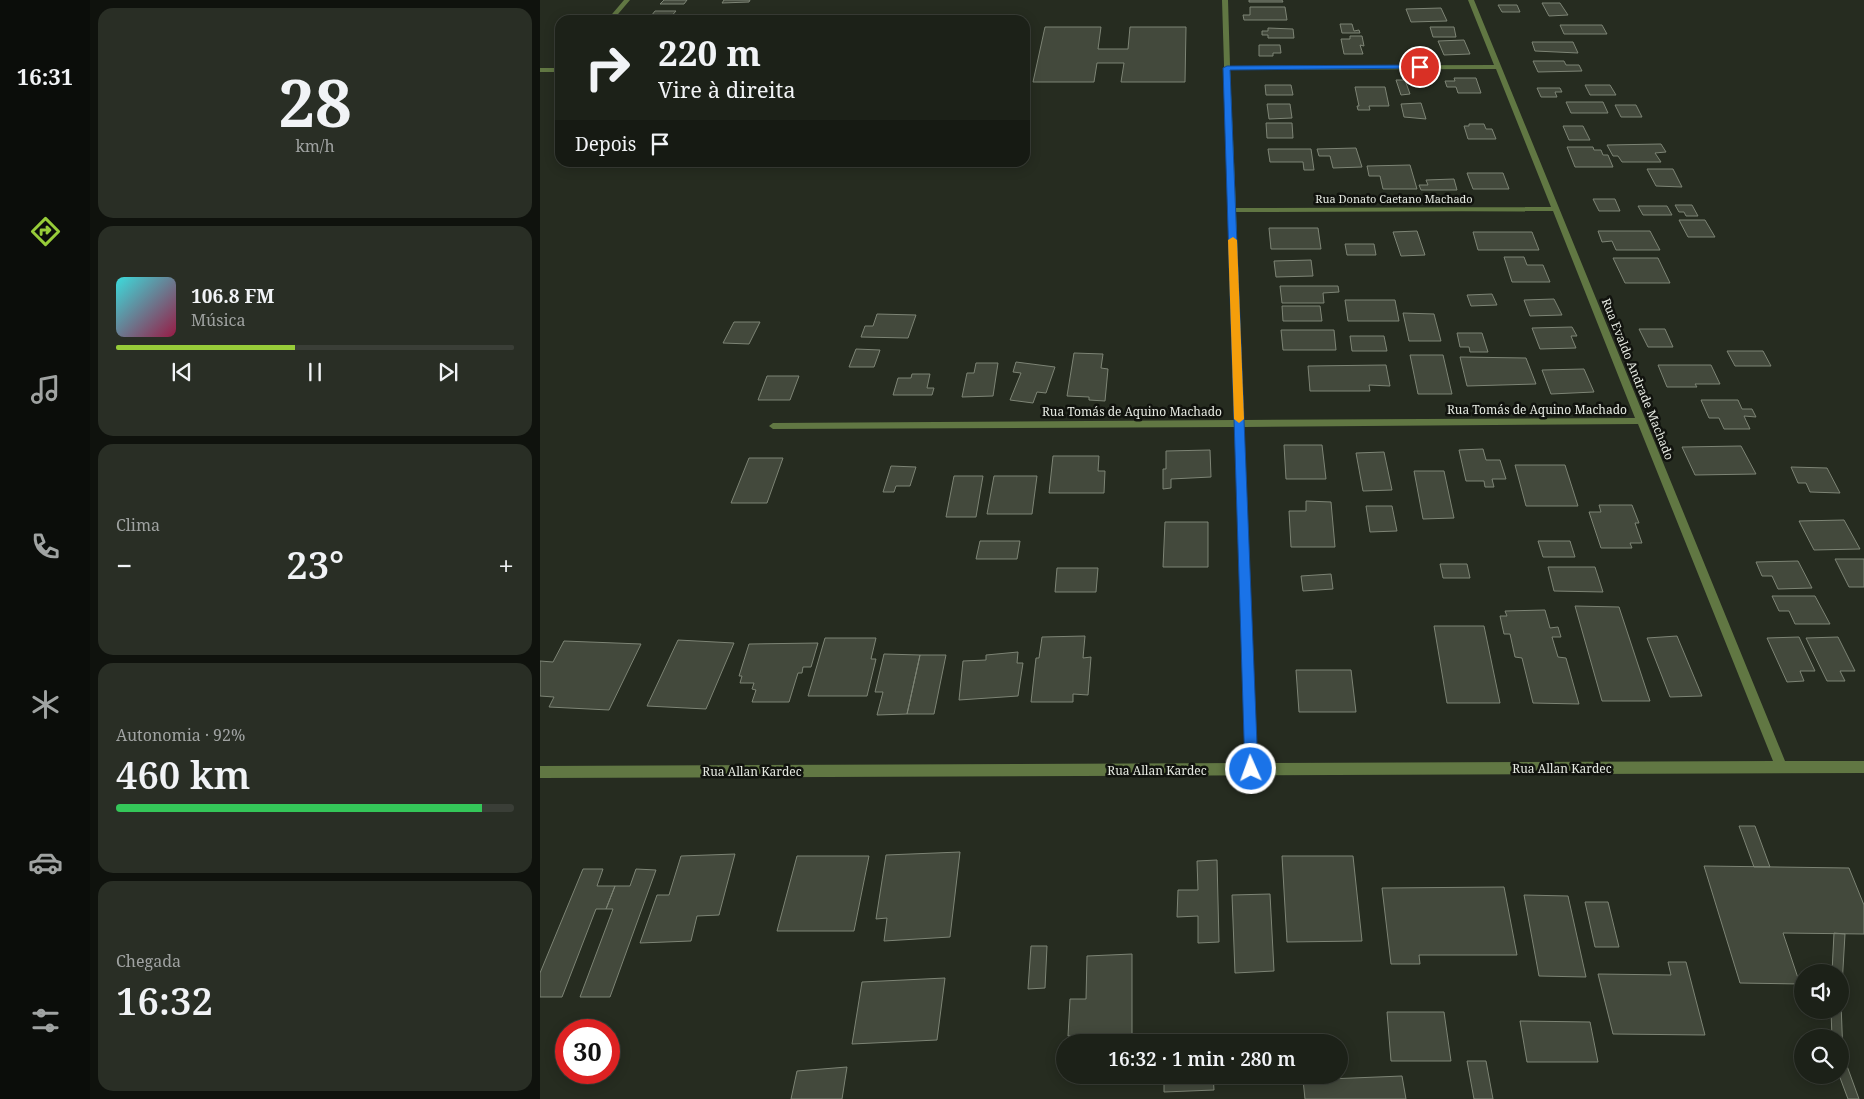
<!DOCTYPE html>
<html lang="pt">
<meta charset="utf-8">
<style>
body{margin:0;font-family:"Noto Serif",serif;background:#292e25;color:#f1f3f6;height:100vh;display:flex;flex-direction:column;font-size:19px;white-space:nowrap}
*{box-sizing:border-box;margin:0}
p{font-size:16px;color:#a0a3a2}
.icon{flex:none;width:28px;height:28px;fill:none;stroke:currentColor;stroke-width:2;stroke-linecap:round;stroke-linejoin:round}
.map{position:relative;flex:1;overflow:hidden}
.details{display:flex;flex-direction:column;gap:8px;padding:8px;background:#0f120d;width:450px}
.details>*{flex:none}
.guide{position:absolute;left:15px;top:15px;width:475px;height:152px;border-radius:15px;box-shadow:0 2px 12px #0003,0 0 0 1px #3a3e37;background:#1c2118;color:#f1f3f6;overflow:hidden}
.controls{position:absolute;left:1254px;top:964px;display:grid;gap:10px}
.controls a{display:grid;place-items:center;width:55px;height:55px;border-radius:50%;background:#1c2118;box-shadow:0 2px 12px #0003,0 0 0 1px #3a3e37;font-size:25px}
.speed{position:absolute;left:15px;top:1019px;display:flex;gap:10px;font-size:25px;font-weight:700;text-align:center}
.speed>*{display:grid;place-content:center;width:65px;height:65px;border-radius:50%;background:#1c2118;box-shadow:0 2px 12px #0003,0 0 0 1px #3a3e37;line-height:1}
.speed .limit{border:8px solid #d22;background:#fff;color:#111}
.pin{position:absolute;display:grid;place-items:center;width:42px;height:42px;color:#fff;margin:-21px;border:2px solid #fff;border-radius:50%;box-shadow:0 1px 5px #0007}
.me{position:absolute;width:55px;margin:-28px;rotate:358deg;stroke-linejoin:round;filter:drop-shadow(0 0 4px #0008)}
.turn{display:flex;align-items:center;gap:18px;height:105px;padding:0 20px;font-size:22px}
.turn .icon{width:65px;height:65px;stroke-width:2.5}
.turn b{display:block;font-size:35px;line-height:42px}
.then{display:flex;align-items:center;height:48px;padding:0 20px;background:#0003;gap:10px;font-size:19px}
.big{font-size:38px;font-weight:600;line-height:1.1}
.details .widget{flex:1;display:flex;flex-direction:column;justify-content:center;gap:8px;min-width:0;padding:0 18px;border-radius:15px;background:#292e25}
.details .dial{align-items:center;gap:0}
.dial b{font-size:65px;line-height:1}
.song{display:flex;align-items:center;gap:15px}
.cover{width:60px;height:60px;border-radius:8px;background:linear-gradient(135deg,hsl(180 70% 55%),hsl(340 70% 35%))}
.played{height:5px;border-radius:2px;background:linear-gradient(90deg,#97cc39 45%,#3a3e37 45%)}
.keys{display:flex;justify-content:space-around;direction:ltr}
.heat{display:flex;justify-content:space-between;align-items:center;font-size:28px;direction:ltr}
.charge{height:8px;border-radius:4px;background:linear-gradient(90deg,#34c759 92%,#3a3e37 0)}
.trip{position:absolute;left:516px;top:1034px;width:292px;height:50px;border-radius:25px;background:#1c2118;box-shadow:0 2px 12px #0003,0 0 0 1px #3a3e37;font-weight:600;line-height:50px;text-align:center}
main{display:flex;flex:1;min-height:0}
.dock{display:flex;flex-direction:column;width:90px;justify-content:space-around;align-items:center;background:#0b0d0a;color:#a0a3a2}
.dock .icon{width:35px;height:35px}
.dock .active{color:#97cc39}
.dock b{font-size:22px;color:#f1f3f6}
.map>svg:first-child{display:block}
.building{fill:#43493c;stroke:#7d8475}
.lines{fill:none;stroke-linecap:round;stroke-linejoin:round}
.minor{fill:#617743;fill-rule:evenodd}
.route{fill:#1a73e8;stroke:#114b97}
.slow{fill:#f59e0b}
.labels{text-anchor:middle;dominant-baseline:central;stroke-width:5;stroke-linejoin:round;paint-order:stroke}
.far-street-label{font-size:11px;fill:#e6eae2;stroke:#11130e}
.street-label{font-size:12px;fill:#e6eae2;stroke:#11130e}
</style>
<main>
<nav class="dock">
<b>16:31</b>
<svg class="icon active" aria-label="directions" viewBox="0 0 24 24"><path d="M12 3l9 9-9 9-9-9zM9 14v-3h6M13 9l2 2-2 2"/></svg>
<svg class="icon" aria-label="music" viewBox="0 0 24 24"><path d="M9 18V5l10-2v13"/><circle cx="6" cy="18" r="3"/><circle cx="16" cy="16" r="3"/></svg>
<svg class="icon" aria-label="phone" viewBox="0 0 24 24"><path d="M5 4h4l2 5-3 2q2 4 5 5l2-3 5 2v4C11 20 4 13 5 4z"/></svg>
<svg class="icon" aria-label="climate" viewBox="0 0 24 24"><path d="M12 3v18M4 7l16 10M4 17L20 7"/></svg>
<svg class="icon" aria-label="car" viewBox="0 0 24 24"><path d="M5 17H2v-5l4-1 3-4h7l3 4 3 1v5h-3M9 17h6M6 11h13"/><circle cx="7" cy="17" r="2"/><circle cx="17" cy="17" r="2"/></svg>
<svg class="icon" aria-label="filters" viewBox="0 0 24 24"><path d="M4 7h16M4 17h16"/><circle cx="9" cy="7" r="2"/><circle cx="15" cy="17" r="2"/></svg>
</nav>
<section class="details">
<div class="widget dial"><b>28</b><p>km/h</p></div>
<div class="widget">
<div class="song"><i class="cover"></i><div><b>106.8 FM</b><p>Música</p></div></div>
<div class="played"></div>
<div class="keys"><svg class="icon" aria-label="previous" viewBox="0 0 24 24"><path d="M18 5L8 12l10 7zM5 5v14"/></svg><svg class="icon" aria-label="pause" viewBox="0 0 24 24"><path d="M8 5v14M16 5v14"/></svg><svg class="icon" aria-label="next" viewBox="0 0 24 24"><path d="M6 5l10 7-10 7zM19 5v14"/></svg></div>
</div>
<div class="widget"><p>Clima</p>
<div class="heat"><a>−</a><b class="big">23°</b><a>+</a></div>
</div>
<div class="widget"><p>Autonomia · 92%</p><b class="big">460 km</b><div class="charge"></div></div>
<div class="widget"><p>Chegada</p><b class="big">16:32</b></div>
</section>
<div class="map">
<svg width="1324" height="1099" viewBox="0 0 1324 1099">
<rect width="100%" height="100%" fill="#262c20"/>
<path class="building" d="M124,0H147L144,4H120Z
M184,0H210L209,2L182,3Z
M709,0H742L743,2H709Z
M1002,3H1020L1028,15L1009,16Z
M958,5H977L980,12H962Z
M710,7H745L747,20H704L703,15H710Z
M901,8L907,21L871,22L866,9Z
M115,11H136L129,19L108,20Z
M800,24H812L814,31L819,30L820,33H802Z
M1020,25H1062L1067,34H1024Z
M505,27H561L558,49H588L590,27H646L645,82H581L584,63H557L554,82H493Z
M890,27H914L916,37H893Z
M728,28L753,29L754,38H728V35H722V31H728Z
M810,36H822L824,46L820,45L823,54H804L801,39H810Z
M924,40L930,54L904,55L898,41Z
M992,42H1033L1038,53L995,51Z
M719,45H740L741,53H733V56H719Z
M993,61H1024L1026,65H1039L1042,71L998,72Z
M914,78H936L941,93H918L916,87H907L905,81H915Z
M856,80H865L870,94L861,95Z
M725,85H751L753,95H726Z
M1045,85H1070L1076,95H1050Z
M815,87H845L849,106H829L830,110H818L817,106H819Z
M997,88H1020L1022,92H1015L1017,97H1001Z
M1026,102H1063L1068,113H1031Z
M881,103L886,119L864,117L861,104Z
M727,104H750L752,118L729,119Z
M1075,105H1096L1102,117H1081Z
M726,123H752L753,138H727Z
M929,124H944L946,129H952L956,139H928L924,126H929Z
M1023,126H1043L1050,140H1029Z
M1121,144L1126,152L1115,153L1121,162H1082L1078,156H1073L1067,145Z
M1027,147H1053L1054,150H1061L1063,155H1068L1073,167H1035Z
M816,148L822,167L793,168L790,156H779L777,149Z
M728,149H771L774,170H764L763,162H730Z
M870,165L877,189H843L840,176H829L827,166Z
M1107,169H1133L1142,187L1116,186Z
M927,173H963L969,189H933Z
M914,179L917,190H881L879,185H888L886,180Z
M1053,199H1075L1080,211H1059Z
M1135,205H1152L1158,216H1146L1144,212H1139Z
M1098,206H1127L1132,215H1103Z
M1139,220H1165L1175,237H1148Z
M729,228H778L781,249H731Z
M877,231L885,255L861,256L853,232Z
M1058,231H1110L1120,250H1076L1072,241L1062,242Z
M933,232H992L999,250H938Z
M805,244H834L836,255H807Z
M964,257H984L987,265H1003L1010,282H972Z
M1073,258H1118L1130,283H1085Z
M771,260L773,276L736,277L734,261Z
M740,286H798L799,292L783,293L784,303H742Z
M952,294L957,305L931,306L927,295Z
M1014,299L1022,315L990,316L984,300Z
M805,300H855L859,321H808Z
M742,306H780L782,321H743Z
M863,313L894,314L901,341H869Z
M337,314L376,315L368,338L321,337L325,326H333Z
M194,322H220L209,344L183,343Z
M1032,327L1037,336H1031L1036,348L1000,349L992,328Z
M1099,329H1125L1133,347H1108Z
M741,330H794L796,350H743Z
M917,333H942L948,352H930L929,347H920Z
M810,336H844L847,351H812Z
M316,349L340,350L334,367H309Z
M1187,351H1223L1231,366H1195Z
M534,353L563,354L561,368L568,369L565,401L549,400V397L527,396Z
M870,355H903L912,394H878Z
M920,357L986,358L996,384L927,386Z
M476,362L515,367L506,393L497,392L493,403L470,400L481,373L473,372Z
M436,363H458L453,396L422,397L427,373H434Z
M846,365L850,386L829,385L830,391H770L768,366Z
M1118,365H1171L1180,384H1155L1157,387H1127Z
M1044,369L1054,392L1011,394L1002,370Z
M372,374H390L387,388H394L392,395H353L358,378H371Z
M227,376H259L250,400H218Z
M1161,400H1198L1202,409H1212L1216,417L1204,416L1210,429H1184L1179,418H1169Z
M744,445H782L786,479H746Z
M1201,446L1216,474L1155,475L1142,447Z
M943,449L946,460H960L966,479H952L954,487H945L944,481H926L919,450Z
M670,450L671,477L631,479V488L623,489V469H626V451Z
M844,452L852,490L823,491L816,453Z
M513,456H559L558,471H565L564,493H509Z
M209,458H243L227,503H191Z
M975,465H1025L1038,506H986Z
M351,466L376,467L370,486H356L354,492H343Z
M1251,467L1287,468L1300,493L1270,492L1266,483H1258Z
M874,471H904L914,518L883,519Z
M414,476H443L436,517H406Z
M454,476H497L492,514H447Z
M766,501L791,502L795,547H751L749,511H766Z
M1059,505H1092L1099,523H1095L1102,543H1090L1092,548H1061L1049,512H1061Z
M826,506H852L857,531L830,532Z
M1304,520L1320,549L1274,550L1259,521Z
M625,522H668V567H623Z
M440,541H480L477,559H436Z
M998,541H1030L1035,557H1003Z
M1295,559H1324V587H1309Z
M1258,561L1272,588L1238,589L1232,576H1222L1216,562Z
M900,564H927L930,578H903Z
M1008,567H1055L1063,592L1014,591Z
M517,568H558L556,592H515Z
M791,574L793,589L763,591L761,576Z
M1232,596H1275L1290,624H1255L1249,611H1239Z
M1035,606L1079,607L1110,701H1062Z
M1005,610L1010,628L1018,627L1021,637H1012L1018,657L1026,658L1039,704L993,703L982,658L975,657L970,634H964L960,616H967L965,611Z
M894,626H944L960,703H907Z
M545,636L543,658L551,657L548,695L533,694V702H491L496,658H499L502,637Z
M1137,636L1162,696L1130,697L1107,638Z
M1259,637L1275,671H1260L1264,681L1247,682L1227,638Z
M1298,637L1315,671H1300L1305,681H1287L1266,638Z
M285,638H336L331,659H336L327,696H268Z
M138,640L194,643L166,709L107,706Z
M24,641L101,644L69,710L9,707L14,697L0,696V661L13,662Z
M278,643L271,667H263L262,673H258L249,702H212L216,690L212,689L214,683H200L202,676H199L209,644Z
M478,652L477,663H483L478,696L419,700L423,661L446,660V655Z
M344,654L380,655L367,714L337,715L343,692H335Z
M380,655H406L394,714H367Z
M756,670H811L816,712H759Z
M1199,826H1215L1230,867H1214Z
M420,852L410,937L344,941L347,918L336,919L346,855Z
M195,854L179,915L157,916L151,941L100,943L117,895H129L141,856Z
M257,856H329L314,931H237Z
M742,856H813L822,941L747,942Z
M677,860L679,942L658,943V916L637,917L638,890H658L657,861Z
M1164,866L1309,868L1324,905V934L1243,933L1260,984L1200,983Z
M43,869H63L57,886H75L66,909H56L22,997H0V973Z
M96,869L116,870L70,997H40L73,909H66L75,886H90Z
M964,887L977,955H879L880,964H851L842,888Z
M730,894L734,971L695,973L692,895Z
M984,895L1028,896L1046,977L999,976Z
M1045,902H1068L1079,947H1055Z
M1294,933L1305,934L1301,1003L1303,1055L1300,1056V1038H1292L1291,1010H1300V972H1292Z
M491,946H507L505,988L488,989Z
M592,954V1034L528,1036L530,999H546L547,956Z
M1128,962H1146L1165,1035L1073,1034L1058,974L1131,975Z
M405,978L397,1040L312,1044L322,982Z
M847,1012H904L911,1061H851Z
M980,1021L1050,1022L1058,1062H987Z
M1303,1055L1319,1099H1308L1299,1075L1300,1056Z
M927,1061H946L953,1099H934Z
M307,1067L302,1099H251L257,1071Z
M624,1075H673L674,1090L624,1092Z
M862,1076L866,1099H765L763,1080Z"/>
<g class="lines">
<path class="minor" d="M84,0H90L73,20H67Z
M682,0H688L690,66L954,65L928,0H934L1245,761H1324V773L0,778V766L705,763L695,427L233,429L229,426L233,423L695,420ZM956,69L1011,207L696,208L690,70ZM1013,211L1095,418L704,420L696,212ZM1098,424L1233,761L717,763L704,427Z
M0,68H20V72H0Z"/>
</g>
<path class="route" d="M880,65L883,66V68L690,70L718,769L716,774L711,776L707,774L705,769L683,68L687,66Z"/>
<path class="slow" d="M693,237L697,240L704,419L699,423L694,419L688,240Z"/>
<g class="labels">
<g class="far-street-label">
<text x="854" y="198">Rua Donato Caetano Machado</text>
</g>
<g class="street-label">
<text transform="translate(1098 379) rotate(68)">Rua Evaldo Andrade Machado</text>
<text x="997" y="409">Rua Tomás de Aquino Machado</text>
<text x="592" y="411">Rua Tomás de Aquino Machado</text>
<text x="1022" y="768">Rua Allan Kardec</text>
<text x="617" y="770">Rua Allan Kardec</text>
<text x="212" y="771">Rua Allan Kardec</text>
</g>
</g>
</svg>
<div class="controls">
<a><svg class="icon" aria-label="sound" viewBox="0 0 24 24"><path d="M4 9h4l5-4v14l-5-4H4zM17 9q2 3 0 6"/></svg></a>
<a><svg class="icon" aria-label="search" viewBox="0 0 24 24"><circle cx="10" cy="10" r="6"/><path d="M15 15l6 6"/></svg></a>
</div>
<div class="speed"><div class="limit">30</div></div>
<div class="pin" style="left:880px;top:67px;background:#d93025"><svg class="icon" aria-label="arrive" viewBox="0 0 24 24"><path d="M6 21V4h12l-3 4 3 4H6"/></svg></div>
<svg class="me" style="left:711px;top:769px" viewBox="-20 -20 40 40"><circle r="17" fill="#1a73e8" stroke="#fff" stroke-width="3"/><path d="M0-11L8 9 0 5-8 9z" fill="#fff"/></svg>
<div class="trip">16:32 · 1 min · 280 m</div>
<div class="guide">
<div class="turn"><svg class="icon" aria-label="right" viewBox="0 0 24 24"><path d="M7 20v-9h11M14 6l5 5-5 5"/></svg><div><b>220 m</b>Vire à direita</div></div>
<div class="then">Depois<svg class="icon" aria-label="arrive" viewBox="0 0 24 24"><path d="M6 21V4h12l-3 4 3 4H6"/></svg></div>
</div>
</div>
</main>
